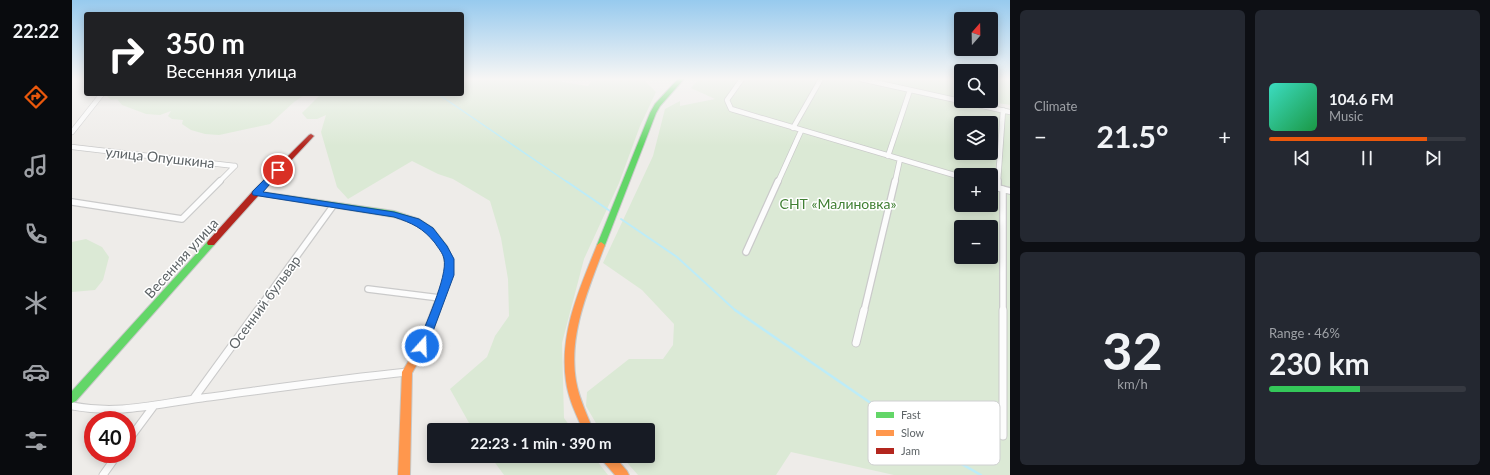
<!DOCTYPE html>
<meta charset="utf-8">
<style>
body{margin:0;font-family:Lato,sans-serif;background:#242831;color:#f1f3f6;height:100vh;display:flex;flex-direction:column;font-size:15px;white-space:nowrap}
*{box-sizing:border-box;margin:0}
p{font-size:13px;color:#9ea1a6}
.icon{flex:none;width:22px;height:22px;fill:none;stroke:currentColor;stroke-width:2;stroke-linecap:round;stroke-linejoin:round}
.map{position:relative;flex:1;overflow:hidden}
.sheet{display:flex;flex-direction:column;gap:10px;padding:10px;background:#0d0f14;width:480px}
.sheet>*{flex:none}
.banner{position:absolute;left:12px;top:12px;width:380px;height:84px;border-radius:4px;box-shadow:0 2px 10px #0003;background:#202124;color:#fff;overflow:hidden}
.needle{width:26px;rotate:20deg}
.tools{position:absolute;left:882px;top:12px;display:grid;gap:8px}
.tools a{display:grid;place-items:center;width:44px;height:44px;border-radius:4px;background:#171b24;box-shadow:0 2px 10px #0003;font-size:20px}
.speed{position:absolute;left:12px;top:411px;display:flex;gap:8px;font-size:20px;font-weight:700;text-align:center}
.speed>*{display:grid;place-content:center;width:52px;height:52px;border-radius:50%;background:#171b24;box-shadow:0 2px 10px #0003;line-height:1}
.speed .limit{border:6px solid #d22;background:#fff;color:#111}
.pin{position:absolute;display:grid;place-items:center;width:34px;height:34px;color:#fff;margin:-17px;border:2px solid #fff;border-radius:50%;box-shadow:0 1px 4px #0007}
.me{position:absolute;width:44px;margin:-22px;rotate:20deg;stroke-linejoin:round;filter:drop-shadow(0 0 3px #0008)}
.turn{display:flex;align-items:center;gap:14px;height:84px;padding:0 16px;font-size:18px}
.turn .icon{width:52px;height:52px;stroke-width:2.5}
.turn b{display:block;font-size:28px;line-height:34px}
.big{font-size:30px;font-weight:700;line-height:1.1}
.sheet .card{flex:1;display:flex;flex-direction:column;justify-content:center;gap:6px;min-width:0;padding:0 14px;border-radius:6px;background:#242831}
.sheet .dial{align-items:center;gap:0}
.dial b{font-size:52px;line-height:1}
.song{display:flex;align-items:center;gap:12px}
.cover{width:48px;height:48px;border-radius:6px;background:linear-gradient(135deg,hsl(170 70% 55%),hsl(140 70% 35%))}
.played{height:4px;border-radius:2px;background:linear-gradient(90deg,#ea580c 80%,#363941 80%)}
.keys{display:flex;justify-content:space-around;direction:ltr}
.heat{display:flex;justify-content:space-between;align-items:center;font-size:22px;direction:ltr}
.charge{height:6px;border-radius:3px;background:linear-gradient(90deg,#34c759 46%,#363941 0)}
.sheet .tiles{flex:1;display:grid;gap:10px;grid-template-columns:repeat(2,1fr)}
.trip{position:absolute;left:355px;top:423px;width:228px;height:40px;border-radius:4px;background:#171b24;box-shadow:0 2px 10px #0003;font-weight:700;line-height:40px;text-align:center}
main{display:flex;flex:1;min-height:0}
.tab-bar{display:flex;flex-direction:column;width:72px;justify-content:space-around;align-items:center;background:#090b0e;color:#9ea1a6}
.tab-bar .icon{width:28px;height:28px}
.tab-bar .on{color:#ea580c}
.tab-bar b{font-size:18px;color:#f1f3f6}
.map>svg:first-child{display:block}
.green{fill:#dbe9d5;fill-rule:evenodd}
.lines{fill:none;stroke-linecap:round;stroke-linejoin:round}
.stream-far2{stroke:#bdecf8;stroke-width:1.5}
.stream-far1{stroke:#bdecf8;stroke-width:2}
.stream{stroke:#bdecf8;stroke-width:2.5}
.street-far2-casing{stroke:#cacaca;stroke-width:6}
.street-far1-casing{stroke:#cacaca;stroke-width:8}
.street-casing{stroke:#cacaca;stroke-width:9}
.fast-casing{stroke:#c8c9c8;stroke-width:2}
.slow-casing{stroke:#c8c9c8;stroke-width:2}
.jam-casing{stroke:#c8c9c8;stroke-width:2}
.street-far2{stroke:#fcfcfc;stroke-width:4.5}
.street-far1{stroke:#fcfcfc;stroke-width:5.5}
.street{stroke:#fcfcfc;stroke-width:7}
.fast{fill:#63d668;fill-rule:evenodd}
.slow{fill:#ff974d;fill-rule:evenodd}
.jam{fill:#b3261e;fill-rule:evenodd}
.route{fill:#1a73e8;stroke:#114b97}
.labels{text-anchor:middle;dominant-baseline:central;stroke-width:3;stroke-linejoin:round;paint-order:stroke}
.street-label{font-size:14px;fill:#5e6467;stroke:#fff}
.park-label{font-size:14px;fill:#418034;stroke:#fff}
.key{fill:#fff;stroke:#cfd0d1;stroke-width:1}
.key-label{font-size:11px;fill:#5e6467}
</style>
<main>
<nav class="tab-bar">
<b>22:22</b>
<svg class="icon on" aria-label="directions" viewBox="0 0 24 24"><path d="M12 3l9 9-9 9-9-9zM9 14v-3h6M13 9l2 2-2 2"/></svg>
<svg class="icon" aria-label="music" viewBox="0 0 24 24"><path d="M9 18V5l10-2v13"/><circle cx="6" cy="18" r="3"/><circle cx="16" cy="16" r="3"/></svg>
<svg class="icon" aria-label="phone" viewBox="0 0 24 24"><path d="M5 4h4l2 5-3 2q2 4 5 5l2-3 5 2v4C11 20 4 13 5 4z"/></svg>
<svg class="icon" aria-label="climate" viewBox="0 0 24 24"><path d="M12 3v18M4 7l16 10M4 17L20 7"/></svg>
<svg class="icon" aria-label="car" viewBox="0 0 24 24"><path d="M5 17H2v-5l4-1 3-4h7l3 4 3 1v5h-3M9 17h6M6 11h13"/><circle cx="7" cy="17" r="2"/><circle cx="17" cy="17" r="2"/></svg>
<svg class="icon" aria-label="filters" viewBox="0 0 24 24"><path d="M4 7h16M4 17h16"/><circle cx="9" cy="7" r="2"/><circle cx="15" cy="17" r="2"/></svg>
</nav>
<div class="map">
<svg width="938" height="475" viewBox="0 0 938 475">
<rect width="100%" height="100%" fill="#eeece9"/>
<path class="green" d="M390,79H471L516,86L521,79H571L584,92L568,126L547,183L512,259L490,343L492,418L501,430H401L378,389L415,357L423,336L437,316L436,279L429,238L418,201L381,179L366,174L340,161L276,199L265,187L249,132L254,115L245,119H235L230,113L249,94H390Z
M627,79H889V95L882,96L889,98V101H904L938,109V475H822L719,452L704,475H566L549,456H576V430H528L514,406L515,392L557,359H591L601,345L602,324L570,290L531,263L581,156L593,109L608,101V106L643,99L619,88ZM889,123H919V153H889ZM889,175H919V205H889ZM889,227H919V257H889Z
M919,79H938V105L914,101H919Z
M234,94L222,102L198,124L147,135L133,134L119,130L110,124L111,120L100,119L96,116L99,111L88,115L74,114L50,105L45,99L39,100L34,95Z
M14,239L30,247L37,257L31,280L23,290L0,292V242Z
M418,456H521L536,475H432Z"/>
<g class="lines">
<path class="stream-far2" d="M366,94L495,182"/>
<path class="stream-far1" d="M494,181L538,211
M549,219L605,257L664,311"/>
<path class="stream" d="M663,310L879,458L909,475"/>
<defs>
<path id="street-far2" d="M670,79L655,100L659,109L889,177
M789,79L938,112
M721,128L749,79
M0,132L30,94
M0,147L163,166
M816,156L838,90
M147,182L163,166
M706,182L729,131
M823,182L828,159
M926,182L931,110"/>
<path id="street-far1" d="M919,186L938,191
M926,188V181
M931,189V311
M0,202L110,219L148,181
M674,252L706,181
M296,289L368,298
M185,311L261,206
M792,311L823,181"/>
<path id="street" d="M931,310V436
M784,343L792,310
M122,398L186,310
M0,406C48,415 83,404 130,398C198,389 266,379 335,372
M55,442L81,407
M31,475L46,454"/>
<path id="fast" d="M606,79H612L588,106L584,113L533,245L532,247H526L525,245L578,113L583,104Z
M181,191H184L322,211L347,219L361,228L375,246L381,259V271L380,273H374C372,268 374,263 372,258C371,252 367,247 363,242C350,225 341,223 321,217L184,195L180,193Z
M139,240L142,241L143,243L142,245L4,401L0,403V391L136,241Z"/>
<path id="slow" d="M529,242L533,245C517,288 496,334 504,381C507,399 515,414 521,430H511C504,414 496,398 494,381C487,333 508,288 525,245Z
M377,268L380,269L381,275L355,347L340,373L338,475H326L330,372L346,345L373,275L374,269Z
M528,456H542L555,471L557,475H543L530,460Z"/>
<path id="jam" d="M239,134L242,136L241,137L187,195L142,245H136L135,243L136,241L181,191L237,135Z"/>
</defs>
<use href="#street-far2" class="street-far2-casing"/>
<use href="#street-far1" class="street-far1-casing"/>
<use href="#street" class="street-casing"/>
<use href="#fast" class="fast-casing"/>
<use href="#slow" class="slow-casing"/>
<use href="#jam" class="jam-casing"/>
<use href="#street-far2" class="street-far2"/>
<use href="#street-far1" class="street-far1"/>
<use href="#street" class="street"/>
<use href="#fast" class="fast"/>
<use href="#slow" class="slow"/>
<use href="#jam" class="jam"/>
</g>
<linearGradient id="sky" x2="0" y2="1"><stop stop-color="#97caee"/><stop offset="0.54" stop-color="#f7f6f5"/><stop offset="1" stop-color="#f7f6f5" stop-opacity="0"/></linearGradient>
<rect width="938" height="146" fill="url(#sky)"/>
<path class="route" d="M206,168L210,170L191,192L322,212L347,219L361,228L375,246L382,259V275L354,350L350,351L346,350L345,346C352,328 376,276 372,259C371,253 366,248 363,243C351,228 340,223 322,217L181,195L180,193L181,191L203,169Z"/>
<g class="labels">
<g class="street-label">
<text transform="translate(88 157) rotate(6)">улица Опушкина</text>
<text transform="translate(109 258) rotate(-48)">Весенняя улица</text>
<text transform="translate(192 302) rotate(-54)">Осенний бульвар</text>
</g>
<g class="park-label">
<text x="766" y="203">СНТ «Малиновка»</text>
</g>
</g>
<rect x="796" y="401" width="132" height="64" rx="6" class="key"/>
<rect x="804" y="412" width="18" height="6" fill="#63d668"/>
<rect x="804" y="430" width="18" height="6" fill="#ff974d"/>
<rect x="804" y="448" width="18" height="6" fill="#b3261e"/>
<g class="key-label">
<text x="829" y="419">Fast</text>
<text x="829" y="437">Slow</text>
<text x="829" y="455">Jam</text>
</g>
</svg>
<div class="tools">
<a><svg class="needle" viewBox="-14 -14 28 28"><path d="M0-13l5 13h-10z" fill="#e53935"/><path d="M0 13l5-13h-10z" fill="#9ea1a6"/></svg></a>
<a><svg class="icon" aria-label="search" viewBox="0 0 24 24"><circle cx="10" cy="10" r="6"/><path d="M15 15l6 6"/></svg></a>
<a><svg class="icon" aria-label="layers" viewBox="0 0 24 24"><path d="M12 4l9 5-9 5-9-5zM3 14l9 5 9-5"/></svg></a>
<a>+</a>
<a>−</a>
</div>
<div class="speed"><div class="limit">40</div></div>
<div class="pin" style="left:206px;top:170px;background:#d93025"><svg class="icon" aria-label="arrive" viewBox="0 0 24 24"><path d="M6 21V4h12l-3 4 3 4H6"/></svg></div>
<svg class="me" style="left:350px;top:346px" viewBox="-20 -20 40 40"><circle r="17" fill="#1a73e8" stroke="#fff" stroke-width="3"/><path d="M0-11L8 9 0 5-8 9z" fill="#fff"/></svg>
<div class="trip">22:23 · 1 min · 390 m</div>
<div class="banner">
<div class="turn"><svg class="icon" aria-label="right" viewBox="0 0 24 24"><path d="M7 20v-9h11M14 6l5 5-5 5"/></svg><div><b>350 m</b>Весенняя улица</div></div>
</div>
</div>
<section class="sheet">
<div class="tiles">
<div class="card"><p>Climate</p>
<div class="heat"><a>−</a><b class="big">21.5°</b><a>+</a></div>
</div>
<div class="card">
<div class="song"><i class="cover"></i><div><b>104.6 FM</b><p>Music</p></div></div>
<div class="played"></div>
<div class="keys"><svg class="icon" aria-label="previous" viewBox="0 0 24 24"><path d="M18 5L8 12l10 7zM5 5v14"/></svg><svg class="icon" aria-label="pause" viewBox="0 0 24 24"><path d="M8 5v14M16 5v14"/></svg><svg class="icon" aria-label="next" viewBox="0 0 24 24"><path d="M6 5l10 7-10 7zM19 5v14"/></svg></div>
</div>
<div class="card dial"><b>32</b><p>km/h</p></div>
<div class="card"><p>Range · 46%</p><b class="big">230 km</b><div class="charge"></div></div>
</div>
</section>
</main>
